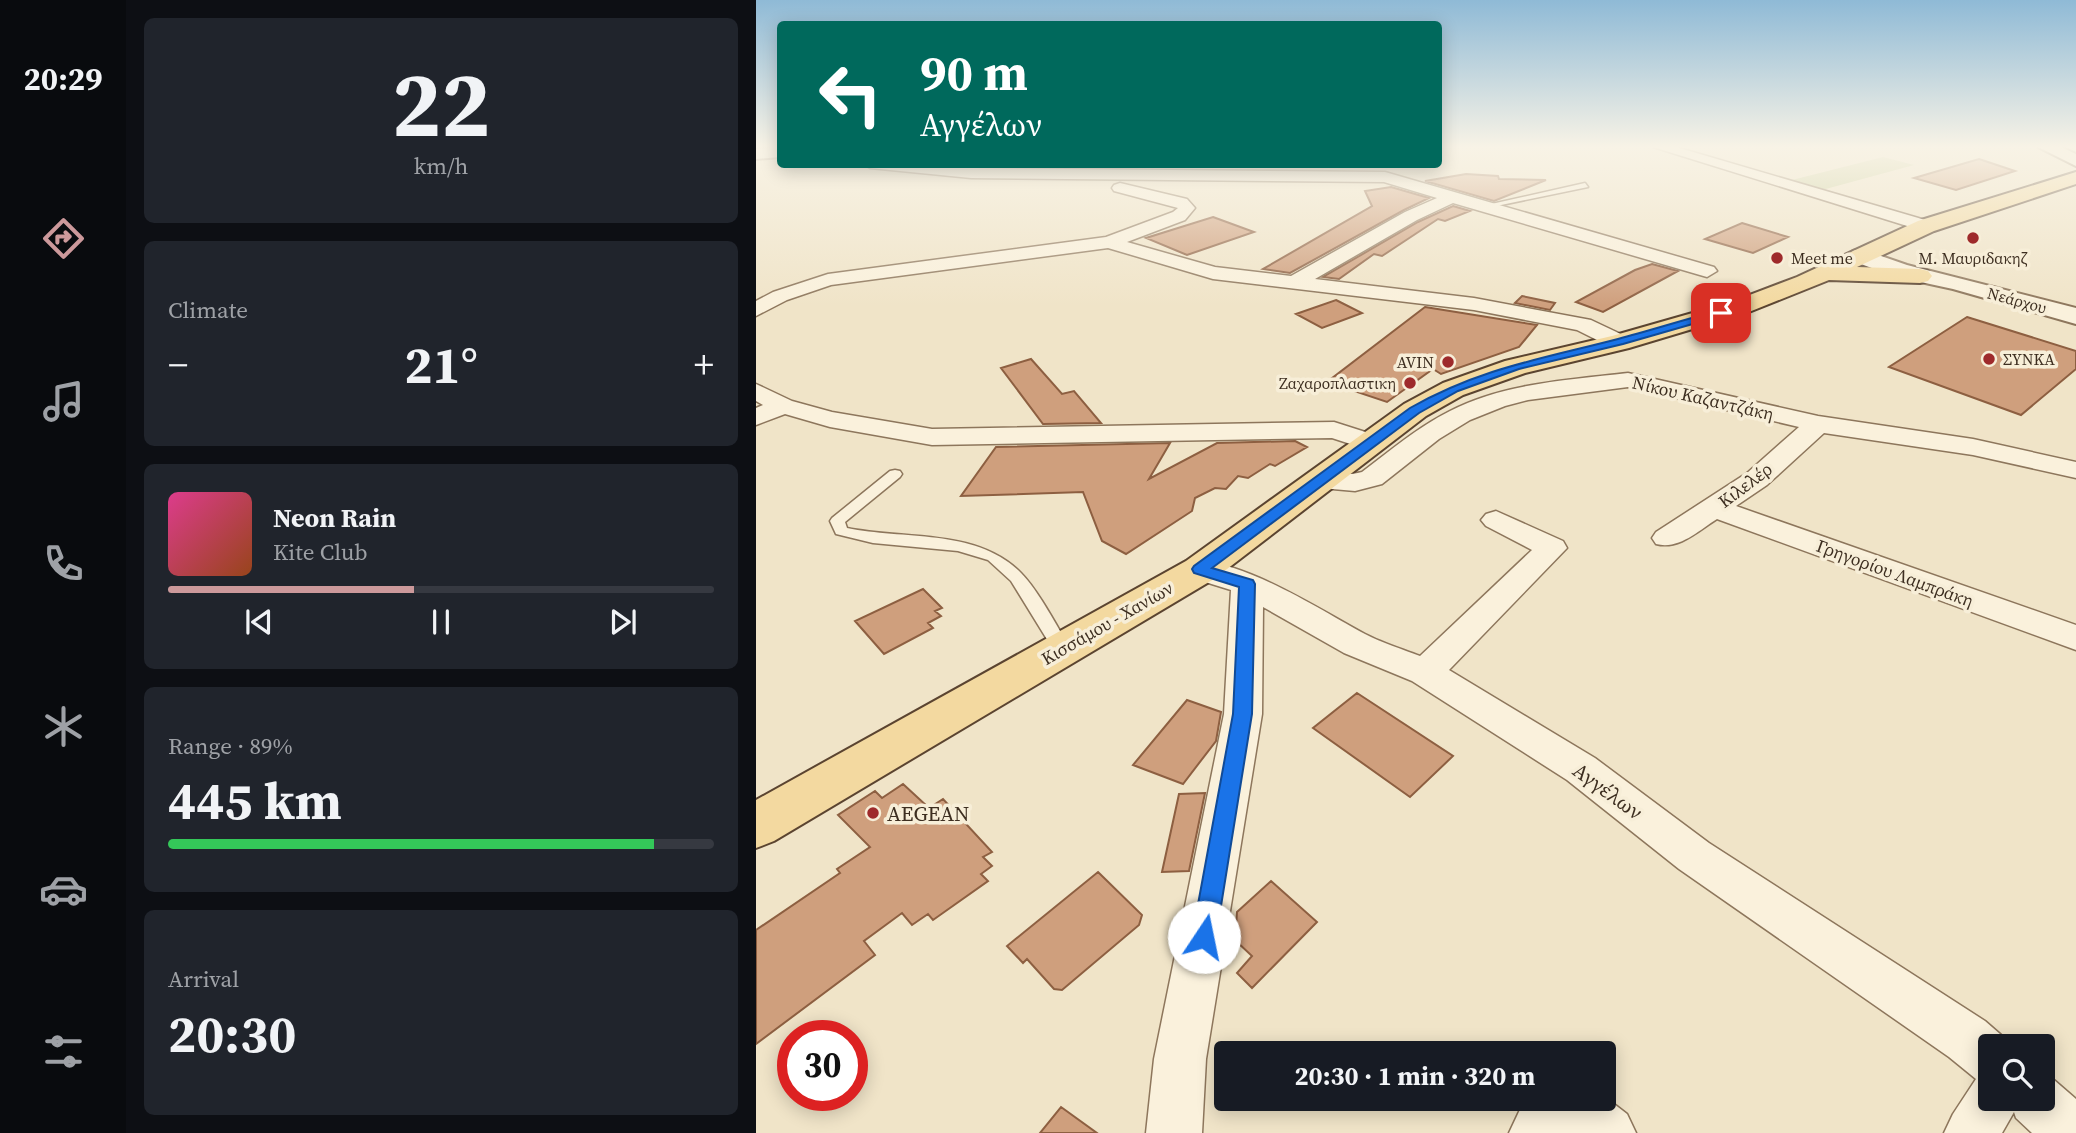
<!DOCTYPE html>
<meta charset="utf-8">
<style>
body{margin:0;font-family:"Source Serif 4",serif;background:#20242c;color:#f1f3f6;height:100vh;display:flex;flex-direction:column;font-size:26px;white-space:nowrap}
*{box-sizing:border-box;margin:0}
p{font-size:23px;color:#9ea1a6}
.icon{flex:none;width:38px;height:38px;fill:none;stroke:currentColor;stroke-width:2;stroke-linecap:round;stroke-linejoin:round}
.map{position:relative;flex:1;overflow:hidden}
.details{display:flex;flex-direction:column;gap:18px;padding:18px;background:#0d0f14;width:630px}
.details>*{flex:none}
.banner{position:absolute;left:21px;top:21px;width:665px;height:147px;border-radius:7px;box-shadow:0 4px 18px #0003;background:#00695c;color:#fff;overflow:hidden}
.tools{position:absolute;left:1222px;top:1034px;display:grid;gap:14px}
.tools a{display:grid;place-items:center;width:77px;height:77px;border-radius:7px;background:#171b24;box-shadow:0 4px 18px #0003;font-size:35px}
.speed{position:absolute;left:21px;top:1020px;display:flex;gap:14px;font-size:35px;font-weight:700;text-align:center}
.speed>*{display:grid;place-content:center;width:91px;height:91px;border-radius:50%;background:#171b24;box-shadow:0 4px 18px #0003;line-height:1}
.speed .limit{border:10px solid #d22;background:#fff;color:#111}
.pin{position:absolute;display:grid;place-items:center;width:60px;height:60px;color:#fff;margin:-30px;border-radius:14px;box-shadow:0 4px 10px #0006}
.me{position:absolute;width:77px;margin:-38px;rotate:11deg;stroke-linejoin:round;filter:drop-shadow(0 0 5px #0008)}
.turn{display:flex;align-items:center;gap:24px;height:147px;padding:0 28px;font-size:32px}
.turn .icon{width:91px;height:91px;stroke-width:2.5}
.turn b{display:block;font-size:49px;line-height:60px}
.big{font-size:52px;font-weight:700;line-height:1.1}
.details .widget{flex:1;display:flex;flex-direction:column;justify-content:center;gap:10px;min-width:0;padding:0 24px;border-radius:10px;background:#20242c}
.details .dial{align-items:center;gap:0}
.dial b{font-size:91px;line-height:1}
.song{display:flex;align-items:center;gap:21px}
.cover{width:84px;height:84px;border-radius:10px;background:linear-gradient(135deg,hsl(330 70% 55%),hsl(20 70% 35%))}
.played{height:7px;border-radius:4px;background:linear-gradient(90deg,#cc999b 45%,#363941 45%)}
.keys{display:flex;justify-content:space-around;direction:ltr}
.heat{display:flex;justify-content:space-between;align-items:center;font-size:38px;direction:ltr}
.charge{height:10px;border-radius:5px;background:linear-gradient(90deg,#34c759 89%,#363941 0)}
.trip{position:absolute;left:458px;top:1041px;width:402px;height:70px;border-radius:7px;background:#171b24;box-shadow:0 4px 18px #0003;font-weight:700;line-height:70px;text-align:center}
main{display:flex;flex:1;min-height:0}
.dock{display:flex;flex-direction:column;width:126px;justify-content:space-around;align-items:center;background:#090b0e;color:#9ea1a6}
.dock .icon{width:49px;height:49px}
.dock .on{color:#cc999b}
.dock b{font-size:32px;color:#f1f3f6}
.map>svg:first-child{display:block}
.green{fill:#c9cf9b}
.building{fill:#cf9f7d;stroke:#8d5f41;stroke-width:2}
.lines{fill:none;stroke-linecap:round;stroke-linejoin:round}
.service-casing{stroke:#8d765c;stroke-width:3}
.minor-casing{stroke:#8d765c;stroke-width:3}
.tertiary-casing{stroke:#8d765c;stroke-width:4}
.secondary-casing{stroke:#6f573f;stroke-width:4}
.primary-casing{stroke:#5b4430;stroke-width:4}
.service{fill:#faf1dc;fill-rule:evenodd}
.minor{fill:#faf1dc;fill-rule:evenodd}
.tertiary{fill:#faf1dc;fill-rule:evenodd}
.secondary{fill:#faf1dc;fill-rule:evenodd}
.primary{fill:#f3d9a0;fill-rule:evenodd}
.route{fill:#1a73e8;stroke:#114b97;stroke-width:2}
.poi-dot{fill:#9e2a2b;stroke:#f7eed8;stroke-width:2.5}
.labels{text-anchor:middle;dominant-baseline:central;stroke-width:7;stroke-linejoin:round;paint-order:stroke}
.far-poi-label{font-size:16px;fill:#3d2e20;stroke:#f7eed8;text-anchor:start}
.far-street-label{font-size:16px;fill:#3d2e20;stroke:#f7eed8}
.street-label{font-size:18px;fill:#3d2e20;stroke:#f7eed8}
.near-street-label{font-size:21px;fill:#3d2e20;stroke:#f7eed8}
.near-poi-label{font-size:21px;fill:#3d2e20;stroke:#f7eed8;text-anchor:start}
</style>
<main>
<nav class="dock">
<b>20:29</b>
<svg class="icon on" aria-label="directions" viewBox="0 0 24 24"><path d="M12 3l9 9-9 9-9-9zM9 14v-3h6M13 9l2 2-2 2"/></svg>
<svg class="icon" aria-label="music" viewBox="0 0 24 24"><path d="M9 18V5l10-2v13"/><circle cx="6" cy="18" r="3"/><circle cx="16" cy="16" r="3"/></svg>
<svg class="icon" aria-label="phone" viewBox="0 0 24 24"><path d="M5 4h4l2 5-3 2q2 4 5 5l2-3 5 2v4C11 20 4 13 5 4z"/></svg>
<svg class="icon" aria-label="climate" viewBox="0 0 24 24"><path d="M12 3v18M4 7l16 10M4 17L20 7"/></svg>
<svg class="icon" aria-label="car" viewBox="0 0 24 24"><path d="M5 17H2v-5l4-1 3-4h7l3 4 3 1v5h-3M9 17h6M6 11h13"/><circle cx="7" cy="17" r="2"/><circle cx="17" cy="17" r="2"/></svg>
<svg class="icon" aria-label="filters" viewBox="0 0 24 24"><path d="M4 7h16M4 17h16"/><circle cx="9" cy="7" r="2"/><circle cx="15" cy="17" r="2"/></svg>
</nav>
<section class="details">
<div class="widget dial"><b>22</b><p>km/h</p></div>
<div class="widget"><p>Climate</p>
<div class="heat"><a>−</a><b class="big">21°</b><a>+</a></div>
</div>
<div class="widget">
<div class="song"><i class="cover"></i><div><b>Neon Rain</b><p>Kite Club</p></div></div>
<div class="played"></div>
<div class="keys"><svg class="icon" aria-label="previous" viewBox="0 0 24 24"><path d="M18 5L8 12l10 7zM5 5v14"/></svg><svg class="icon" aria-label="pause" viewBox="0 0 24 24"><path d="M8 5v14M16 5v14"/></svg><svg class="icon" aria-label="next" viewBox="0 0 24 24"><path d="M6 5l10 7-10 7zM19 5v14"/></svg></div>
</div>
<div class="widget"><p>Range · 89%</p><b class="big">445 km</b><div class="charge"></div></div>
<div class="widget"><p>Arrival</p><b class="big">20:30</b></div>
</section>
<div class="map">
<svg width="1320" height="1133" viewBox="0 0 1320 1133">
<rect width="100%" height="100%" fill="#f0e4c8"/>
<path class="green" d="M1127,157L1158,165L1066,190L1036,180Z"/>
<path class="building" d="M1223,159L1259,171L1200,190L1158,178Z
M710,174L742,176L743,179L790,180L738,201L669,181Z
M635,187L673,198L648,210L534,273L507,269L616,206L609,191Z
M697,206L714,211L689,221L682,219L626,256L618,254L583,279L567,277L662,222Z
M457,217L498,232L431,255L390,238Z
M986,223L1032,237L997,253L949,239Z
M896,264L922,271L847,312L820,302L879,270Z
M766,296L799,303L794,310L759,303Z
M580,300L606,313L566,328L540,314Z
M669,307L781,325L763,347L685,374L677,369L631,402L571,382Z
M1211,317L1320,351V369L1265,415L1133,367Z
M275,359L306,394L318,391L345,423L287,424L245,368Z
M539,441L551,447L519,466L514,464L492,478L482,476L470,489L459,488L439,498L436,511L370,554L346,541L327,492L205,496L240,447L414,443L393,479L461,443Z
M167,589L186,608L179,611L185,616L172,623L177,628L128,654L99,621Z
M601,693L697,756L654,797L557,728Z
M431,700L465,712L460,741L427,784L377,765Z
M147,784L173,808L187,799L236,852L227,857L236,866L225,874L232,881L177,920L172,914L156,925L146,913L108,941L119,955L0,1044V930L84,873L81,869L114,847L82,815L119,791L126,798Z
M449,793L433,871L406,872L423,794Z
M342,872L386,915L383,925L306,990L298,989L271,959L267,963L251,946Z
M515,881L561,922L496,988L481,973L496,956L479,940L481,912Z
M305,1107L341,1133H284Z"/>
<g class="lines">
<defs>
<path id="service" d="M829,183L832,187L726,209L722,207Z
M139,470L144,471L146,474L144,477L89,522L91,528C148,540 221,528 265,573C282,590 302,628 315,650L312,654H300L255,581L232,560L202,551L117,543L80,534L74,521L76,518L134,471Z"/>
<path id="minor" d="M897,147H920L1176,222L1179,226L1170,231L1164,230Z
M107,164H170L215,168L629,172L958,267L961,271L951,277L944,275L697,203L661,220L559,279L718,298L835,320L871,337L874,342L871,347H855L821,330L718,310L457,279L352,248L75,285L31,300L0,316V301L17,292L72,274L350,237L417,212L422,208L358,191L356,188L358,185L364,183L431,199L439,208L429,220L371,242L459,267L535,276L649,212L681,198L628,182L215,178L114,168Z
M872,373L1062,416L1217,439L1320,462V478L1217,455L1068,433L1011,485L980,506L1320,625V650L961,519C942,531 923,550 900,544L896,538L900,532L991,473L1043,427L872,387L772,400L749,406L714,420L683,439L626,484L599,491L554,487L550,481L554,475C571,471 589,477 606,472C635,450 662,427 694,411C748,383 813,380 872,373Z
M0,384L36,401L76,412L176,429L578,422L625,437L629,443L625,449L616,451L576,438L176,445L74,427L29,414L0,425V408L7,405L0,401Z
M740,511L807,541L811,548L693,670L839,758L953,843L1229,1021L1252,1041L1255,1046H1234V1099H1286V1075L1298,1080L1320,1099V1133H1276L1260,1118L1258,1112L1246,1133H1188L1197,1114L1220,1079L1193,1057L923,869L811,780L656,681L588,653L507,607L506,714L450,1059L446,1133H390L398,1059L468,714L475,590L433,577L428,570L433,563C476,552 569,613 609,634C626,643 646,649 664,656L776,550L730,526L725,520L730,514Z
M849,1097L871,1114L880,1133H753L769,1099Z"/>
<path id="tertiary" d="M24,147V157L0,159V149Z
M1105,249L1151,265L1320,308V324L1197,289L1137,276L1097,261L1094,256L1097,251Z"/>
<path id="secondary" d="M1282,147H1305L1320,154V166Z"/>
<path id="primary" d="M1320,172V184L1178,231L1101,267L1164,269L1172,271L1176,276L1172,281L1164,283L1073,280L993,312L873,348L769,373L707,395L670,416L458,579L18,841L0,848V800L430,561L648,404L687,383L749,361L856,336L975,302L1041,277L1162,221Z"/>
</defs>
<use href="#service" class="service-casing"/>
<use href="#minor" class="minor-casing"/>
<use href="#tertiary" class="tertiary-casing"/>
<use href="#secondary" class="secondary-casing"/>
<use href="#primary" class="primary-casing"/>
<use href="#service" class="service"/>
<use href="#minor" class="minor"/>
<use href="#tertiary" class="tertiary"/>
<use href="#secondary" class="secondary"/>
<use href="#primary" class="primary"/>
</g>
<linearGradient id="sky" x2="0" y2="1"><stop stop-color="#8fbad6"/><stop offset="0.48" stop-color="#f8f3e6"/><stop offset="1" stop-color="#f8f3e6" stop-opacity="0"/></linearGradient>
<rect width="1320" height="306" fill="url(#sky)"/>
<path class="route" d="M965,310L968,311V315L867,344L763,369L702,391L663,413L456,568L497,580L499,584L496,714L460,937L456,945L448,948L439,945L436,937L477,714L483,587L438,573L436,569L438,566L654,408C725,368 785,359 862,339C896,330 930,319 965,310Z"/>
<g class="poi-dot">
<circle cx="1217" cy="238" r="7"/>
<circle cx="1021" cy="258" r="7"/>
<circle cx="1233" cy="359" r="7"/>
<circle cx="692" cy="362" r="7"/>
<circle cx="654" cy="383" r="7"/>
<circle cx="117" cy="813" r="7"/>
</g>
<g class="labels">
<g class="far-poi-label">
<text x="1035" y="258">Meet me</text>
<text x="1217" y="258" text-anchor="middle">Μ. Μαυριδακηζ</text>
<text x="1247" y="359">ΣΥΝΚΑ</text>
<text x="678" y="362" text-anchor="end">AVIN</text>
<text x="640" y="383" text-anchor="end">Ζαχαροπλαστικη</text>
</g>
<g class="far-street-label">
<text transform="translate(1261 300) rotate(15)">Νεάρχου</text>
</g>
<g class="street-label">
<text transform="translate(947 398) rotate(13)">Νίκου Καζαντζάκη</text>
<text transform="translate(989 485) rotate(-37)">Κιλελέρ</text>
<text transform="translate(1139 573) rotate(20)">Γρηγορίου Λαμπράκη</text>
<text transform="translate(351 623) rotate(-30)">Κισσάμου - Χανίων</text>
</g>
<g class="near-street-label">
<text transform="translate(852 791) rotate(36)">Αγγέλων</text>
</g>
<g class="near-poi-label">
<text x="131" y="813">AEGEAN</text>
</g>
</g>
</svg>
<div class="tools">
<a><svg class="icon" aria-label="search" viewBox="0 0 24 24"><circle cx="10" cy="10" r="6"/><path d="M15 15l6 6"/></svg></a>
</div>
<div class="speed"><div class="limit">30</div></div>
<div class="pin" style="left:965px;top:313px;background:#d93025"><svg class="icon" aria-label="arrive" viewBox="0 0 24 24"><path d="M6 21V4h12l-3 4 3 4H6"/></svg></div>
<svg class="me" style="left:448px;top:937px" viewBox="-20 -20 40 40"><circle r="19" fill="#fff"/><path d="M0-13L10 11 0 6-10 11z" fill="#1a73e8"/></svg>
<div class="trip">20:30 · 1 min · 320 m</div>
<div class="banner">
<div class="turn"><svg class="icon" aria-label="left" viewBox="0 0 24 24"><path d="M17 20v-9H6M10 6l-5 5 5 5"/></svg><div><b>90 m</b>Αγγέλων</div></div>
</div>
</div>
</main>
